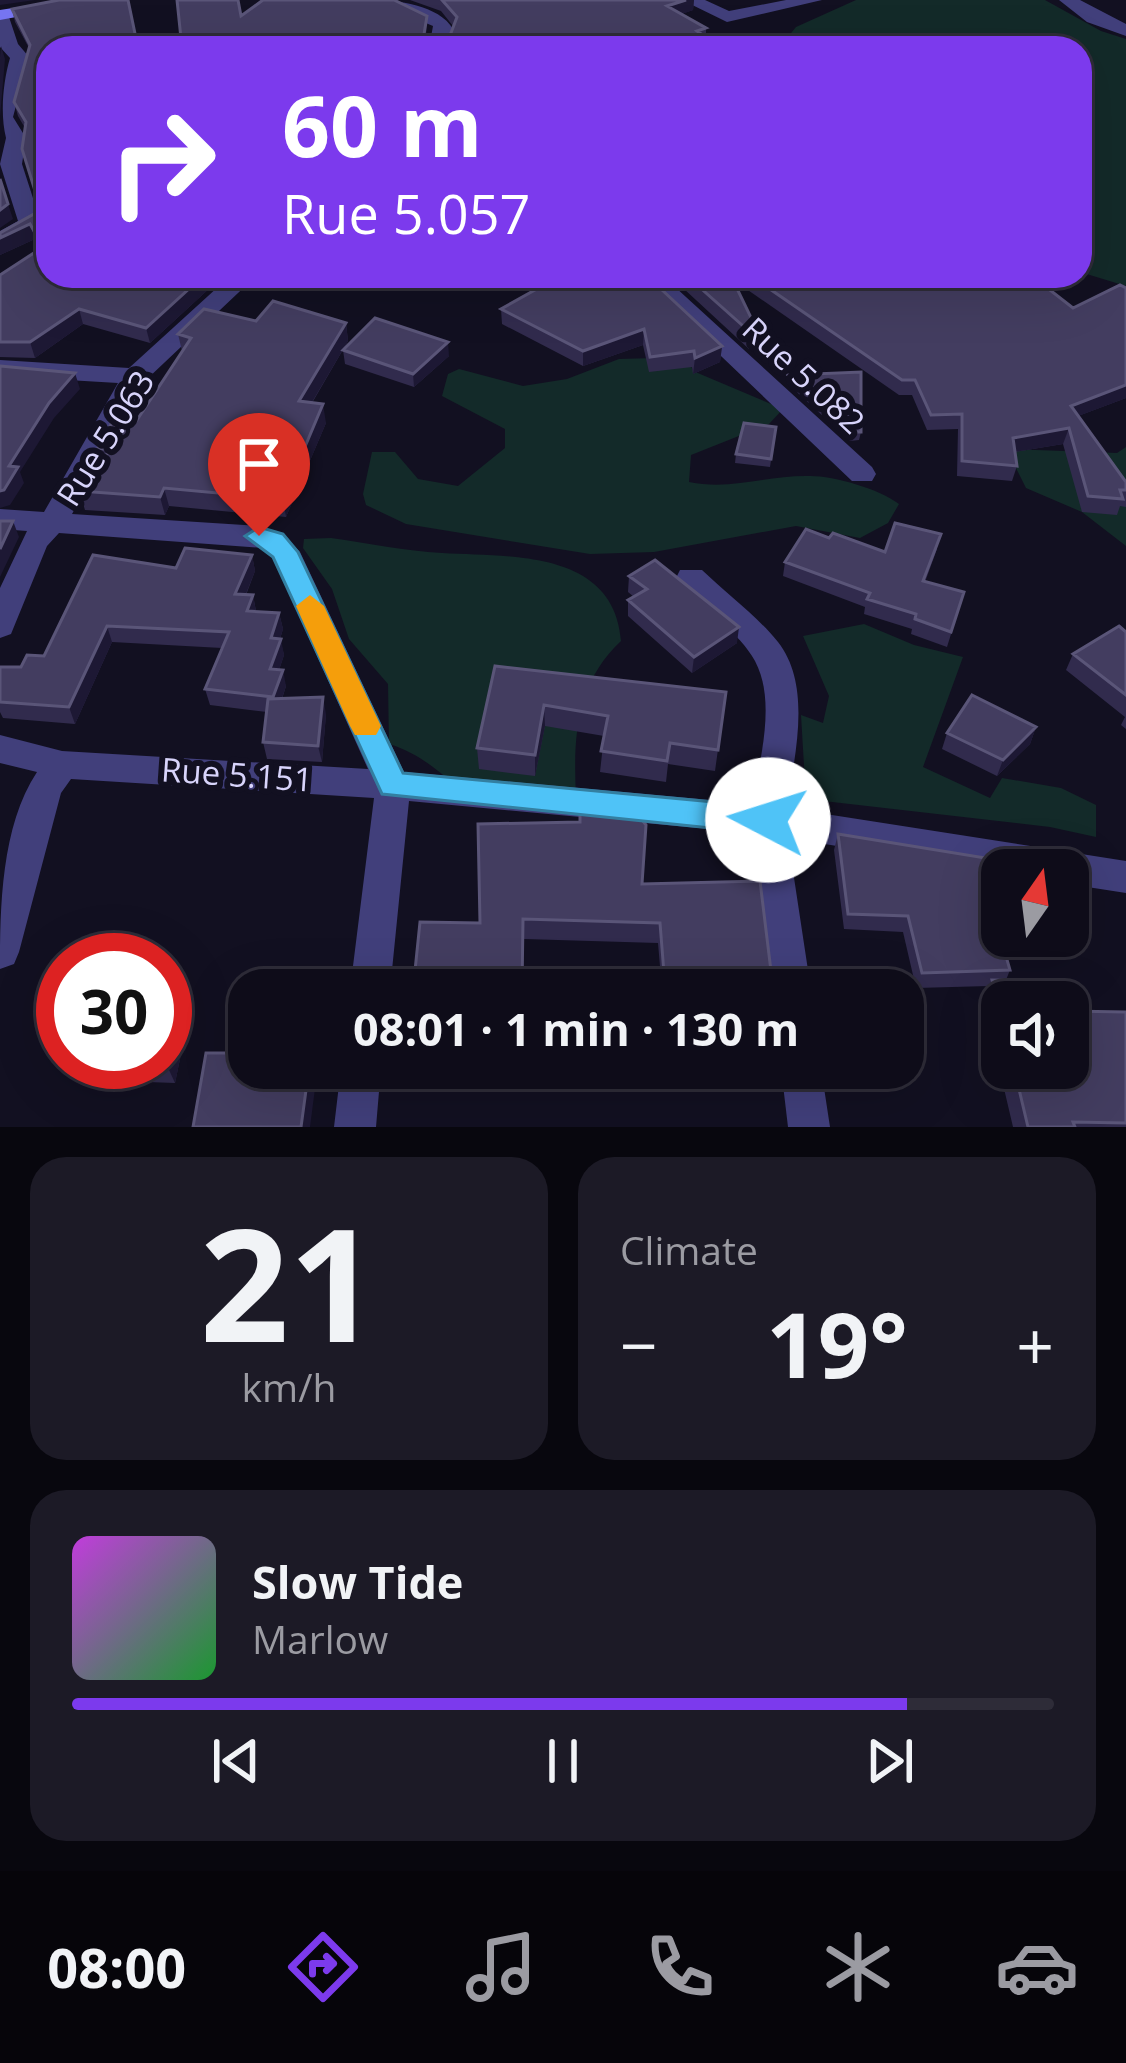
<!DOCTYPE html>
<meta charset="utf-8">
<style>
body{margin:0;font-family:"Open Sans",sans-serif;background:#1c1a26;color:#f1f3f6;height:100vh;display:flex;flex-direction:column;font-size:45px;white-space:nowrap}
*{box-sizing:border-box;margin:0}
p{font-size:39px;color:#9b9ba2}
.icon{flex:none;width:66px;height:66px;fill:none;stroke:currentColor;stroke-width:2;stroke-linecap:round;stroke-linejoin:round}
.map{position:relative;height:1127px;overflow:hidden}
.panel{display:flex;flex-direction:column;gap:30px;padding:30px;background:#08070e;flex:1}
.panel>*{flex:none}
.top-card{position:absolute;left:36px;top:36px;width:1056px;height:252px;border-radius:36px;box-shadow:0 12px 48px #0002,0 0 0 3px #2e2c38;background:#7c3aed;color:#fff;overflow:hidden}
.needle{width:78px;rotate:14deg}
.buttons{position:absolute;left:981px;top:849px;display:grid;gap:24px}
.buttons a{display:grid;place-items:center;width:108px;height:108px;border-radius:24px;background:#0e0c19;box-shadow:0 12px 48px #0002,0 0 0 3px #2e2c38;font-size:60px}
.speed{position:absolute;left:36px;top:933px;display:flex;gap:24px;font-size:60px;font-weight:700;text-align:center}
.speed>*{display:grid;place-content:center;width:156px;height:156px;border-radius:50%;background:#0e0c19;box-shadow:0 12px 48px #0002,0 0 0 3px #2e2c38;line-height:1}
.speed .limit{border:18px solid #d22;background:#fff;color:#111}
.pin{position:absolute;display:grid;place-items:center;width:102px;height:102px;color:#fff;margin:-123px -51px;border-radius:50% 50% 50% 0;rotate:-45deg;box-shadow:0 0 12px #0007}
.pin .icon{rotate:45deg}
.me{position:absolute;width:132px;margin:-66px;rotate:275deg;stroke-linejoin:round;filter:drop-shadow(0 0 9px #0008)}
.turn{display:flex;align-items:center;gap:42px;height:252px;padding:0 48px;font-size:54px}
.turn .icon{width:156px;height:156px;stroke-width:2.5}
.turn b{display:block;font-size:84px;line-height:102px}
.big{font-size:90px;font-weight:700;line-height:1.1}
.panel .tile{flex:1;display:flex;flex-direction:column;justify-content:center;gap:18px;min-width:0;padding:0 42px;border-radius:36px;background:#1c1a26}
.panel .dial{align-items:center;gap:0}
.dial b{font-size:156px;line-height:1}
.song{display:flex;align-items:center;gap:36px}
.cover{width:144px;height:144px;border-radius:18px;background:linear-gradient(135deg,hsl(290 70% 55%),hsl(130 70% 35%))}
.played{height:12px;border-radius:6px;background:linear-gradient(90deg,#7c3aed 85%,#2e2c38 85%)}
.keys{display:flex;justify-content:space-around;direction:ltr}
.heat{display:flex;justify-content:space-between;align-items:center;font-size:66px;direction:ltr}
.panel .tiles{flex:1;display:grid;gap:30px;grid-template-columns:1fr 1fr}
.tile:last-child{grid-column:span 2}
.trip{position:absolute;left:228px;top:969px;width:696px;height:120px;border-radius:36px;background:#0e0c19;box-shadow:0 12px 48px #0002,0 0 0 3px #2e2c38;font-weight:700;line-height:120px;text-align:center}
.menu{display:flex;height:192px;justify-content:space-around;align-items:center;background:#06050a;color:#9b9ba2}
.menu .icon{width:84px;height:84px}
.menu .on{color:#7c3aed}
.menu b{font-size:54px;color:#f1f3f6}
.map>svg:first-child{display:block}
.green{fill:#132a29}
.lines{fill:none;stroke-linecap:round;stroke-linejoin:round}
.street{fill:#413f7b;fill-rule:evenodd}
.secondary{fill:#7675f1;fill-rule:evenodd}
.wall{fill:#312b4d}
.shaded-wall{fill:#1d1834}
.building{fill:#433d60;stroke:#5a5578;stroke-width:3}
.route{fill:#4fc3f7;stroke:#337fa1;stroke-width:3}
.slow{fill:#f59e0b}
.labels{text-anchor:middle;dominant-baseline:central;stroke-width:12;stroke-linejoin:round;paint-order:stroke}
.street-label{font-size:33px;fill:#d8d4fb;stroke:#121021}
</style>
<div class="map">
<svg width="1126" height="1127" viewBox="0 0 1126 1127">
<rect width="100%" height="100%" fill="#121021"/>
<path class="green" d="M856,0H1045L1101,31L1126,39V286L1080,272V48H787L783,43L796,27Z
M681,342L693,371L783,409L769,424L691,455L689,482C731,491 767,475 810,476C835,476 879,489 899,504L888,523L860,538L796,526L654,552L590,554L406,524L366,505L363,494L372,452H395L418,479L458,486L505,448V429L442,396L448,374L459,369L523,386L567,379L619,359L655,358Z
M1126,447V546L1082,512L1026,488L1011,458L1012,449L1117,453Z
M331,538C368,543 405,551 442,553C509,557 614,549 621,641C576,683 573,737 576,796L485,808C450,784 429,756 389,744L388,684L349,639L332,589L303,548L304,539Z
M864,624L914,645L963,657L923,767L990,798L1002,778L1061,788L1096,805V837L1050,827L806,799L801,715L823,723L829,696L803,636Z"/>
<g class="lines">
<path class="street" d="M371,0C397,0 439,5 453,29L447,48H429L433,26Z
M682,0H705L729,11L786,0H822L727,22Z
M1059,0H1080L1126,24V36L1087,22Z
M0,12L9,17L18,44L29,57L13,117L26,138L22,164L41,223L0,247V231L18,221L0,164L6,138C0,114 3,82 10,58L0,47Z
M230,276H256L146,380L72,514L258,526L283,534L300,552L404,772L753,804C759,760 777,703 755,661C740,633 703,608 680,586L676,578L680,570H702C726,593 757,616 778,642C813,687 794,757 787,808L1126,861V893L1068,884V870L1002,873L788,838L811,990H771L752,833L409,801L390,990H350L374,798L71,779L61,793L19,952L14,964L0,969C0,908 1,826 37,772L0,763V735L62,751L368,769L273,558L263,548L59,533L47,546L11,634L0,638V588L27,531L0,529V509L44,512L118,383L0,376V360L129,368Z
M637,276H663L872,467L876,474L872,481H852Z
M341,1068H381L376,1127H334Z
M781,1068H821L830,1127H788Z"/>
<path class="secondary" d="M64,0H108L0,20V10Z"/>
</g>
<path class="wall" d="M59,0L48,276H211L212,286L150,343L83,324L35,358L0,357V275L41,249L35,239L0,255V233L41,210L25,128L18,116L14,102L29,48L15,22L12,9Z
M410,0H694L693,10L681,14L706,28V37L182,48L241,16H427L426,37L428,39L449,38L453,26L441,11Z
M560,276L722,346L720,362L693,374L692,367L649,372L643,345L583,366L502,324L501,309Z
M670,276H821L840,288H860L840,276H1032L1073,308L1126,288V398L1078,416L1126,482V507L1120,506L1117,515L1082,512L1063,444L1015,452L1017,466L1012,481L957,476L958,429L927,430L912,395H899L732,279L756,346L749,349Z
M256,321L346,323L348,341L312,403L326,423L286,517L169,506L165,515L85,510L79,491L101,461L98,448L137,420L182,351L178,334Z
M343,350L449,356L414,387L345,364Z
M788,375L861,432L859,440L850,441L787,383Z
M776,427L770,467L735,463L736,454Z
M829,538L885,552L937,549L925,582L964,592L947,647L911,634L912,629L864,614L865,607L783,576L785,562Z
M252,555L255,571L246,595H253L256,611L279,613L283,629L280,639L284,655L279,670L286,686L282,699L326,714L322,762L267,759L263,742L267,712L210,705L205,689L222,648L112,642L75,724L3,718L0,712V667H21L44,656L176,568Z
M629,576L737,643L692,673L628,616V600L634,597L628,592Z
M1126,632V729L1121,725L1125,717L1066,670L1073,654Z
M495,666L726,692L715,771L668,764L666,782L600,772L604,736L545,726L535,776L479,769L477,748Z
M1036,727L1030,744L997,776L942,749L947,733Z
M838,834L1002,870V913H994L1010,970L1006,980L1002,1002V1068H1068L1126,1012V1127H1013L983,999L989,986L916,988L903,932L844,929L834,850Z
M642,884L771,971L786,985L785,990H662L658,943L524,939L480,923Z
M165,1013H173L184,1040L175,1083L120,1081L110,1062H165Z"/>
<path class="shaded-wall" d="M0,0H35L0,5Z
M686,0H694L693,10L666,20L667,6Z
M1,46L5,59L0,117V57Z
M8,204L13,219L0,228V210Z
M30,224L35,239L0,255V238Z
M200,276H211L212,286L150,343L146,328Z
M79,309L83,324L35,358L30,342Z
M346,323L348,341L302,419L299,401Z
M644,329L643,345L583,366V351Z
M757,330L756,346L749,349L751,333Z
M448,342L449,356L414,387L413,374Z
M722,346L720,362L693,374L695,358Z
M75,373L80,389L54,418L20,472L24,483L10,505L0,508V491L9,466L49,403Z
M1126,385V398L1065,421L1071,406Z
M323,404L326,423L286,517L283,499Z
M1069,428L1063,444L1008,453L1013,438Z
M164,488L169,506L165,515L160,497Z
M13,521L19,537L0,577V549Z
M252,555L255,571L239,611L235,594Z
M253,595L256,612L247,611Z
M279,613L283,629L275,654L271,638Z
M107,626L112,642L75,724L69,707Z
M739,627L737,643L692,673L694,657Z
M281,639L284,655L274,685L270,669Z
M283,670L286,686L277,713L273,697Z
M323,697L326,714L322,762L318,746Z
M544,705L545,726L535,776V755Z
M1036,727L1030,744L997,776L1003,760Z
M173,1013L184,1040L175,1083L165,1061V1046Z
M309,1068H315L317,1073L310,1127H301Z"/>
<path class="building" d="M59,0H128L138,48H48V276H203L146,328L79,309L30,342H0V275L43,247L30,224L0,238V233L41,210L22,149L26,122L14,102L30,45L12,9Z
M177,0H238L241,16L263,0H394L427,16L424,34L428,39L449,38L457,17L442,0H686L667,6L706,28L697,31L721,48H182Z
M0,179L8,204L0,210Z
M560,276H647L722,346L695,358L694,351L650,357L644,329L583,351L501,309Z
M687,276H731L757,330L751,333Z
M751,276H821L840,288H861L868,281L866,276H1032L1073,308L1120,285L1126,288V385L1071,406L1126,482V490H1120L1123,499L1088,496L1069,428L1013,438L1017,466L962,461V414L931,415L915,380H902Z
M273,301L346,323L299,401L323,404L283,499L164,488L160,497L79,491L110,450L98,448L115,417L137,420L191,338L178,334L204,309L256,321Z
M375,318L448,342L413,374L343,350Z
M0,366L75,373L49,403L9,466L18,467L4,490L0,491Z
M861,372V432H852L788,375Z
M744,423L776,427L771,459L736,454Z
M0,521H13L0,549Z
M895,523L941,534L923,581L964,592L951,632L915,619L916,614L867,599L870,593L785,562L806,529L829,538L833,533L885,552Z
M185,548L252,555L235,594L253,595L247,611L279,613L271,638L281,639L270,669L283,670L273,697L205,689L229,632L107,626L69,707L0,702V667H21L27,655L44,656L93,555L176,568Z
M655,560L739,627L694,657L628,600L647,589L629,576Z
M1119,626L1126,632V695L1073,654Z
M495,666L726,692L718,750L670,743L667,761L601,751L608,716L544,705L535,755L477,748Z
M972,695L1036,727L1003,760L947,733Z
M323,697L318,746L263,742L268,699Z
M631,805L646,825L642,884L760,881L771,971L785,975L786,985L665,986L660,923L523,919L522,990H413L420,922L480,923L478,824L580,822V808Z
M838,834L1004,861L1006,870H1002V897H989L1010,970L922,973L908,916L848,914Z
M992,980L1059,981L1065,1002H1002V1020Z
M1068,1011L1126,1012V1123L1073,1122L1075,1127H1028L1014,1068H1068Z
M165,1013H173L165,1046Z
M206,1053H249V1068H309L301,1127H193Z"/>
<path class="route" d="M259,527L283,534L298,552L403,773L768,807L780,811L784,820L780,830L768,834L382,794L273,557L245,536Z"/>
<path class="slow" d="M310,595L324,606L381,726L376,735H355L350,726L296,606Z"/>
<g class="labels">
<g class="street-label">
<text transform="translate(804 375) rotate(43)">Rue 5.082</text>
<text transform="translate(105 438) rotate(-58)">Rue 5.063</text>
<text transform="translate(237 774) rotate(4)">Rue 5.151</text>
</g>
</g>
</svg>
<div class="buttons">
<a><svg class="needle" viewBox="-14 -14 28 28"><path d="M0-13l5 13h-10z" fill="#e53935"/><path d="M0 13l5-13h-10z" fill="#9b9ba2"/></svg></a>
<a><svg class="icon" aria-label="sound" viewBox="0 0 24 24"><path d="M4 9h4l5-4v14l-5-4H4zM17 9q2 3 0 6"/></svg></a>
</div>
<div class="speed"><div class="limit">30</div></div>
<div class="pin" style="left:259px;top:536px;background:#d93025"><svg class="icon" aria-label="arrive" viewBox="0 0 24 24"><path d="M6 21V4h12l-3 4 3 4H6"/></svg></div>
<svg class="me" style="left:768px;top:820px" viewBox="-20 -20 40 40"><circle r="19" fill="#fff"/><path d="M0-13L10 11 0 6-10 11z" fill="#4fc3f7"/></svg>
<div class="trip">08:01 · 1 min · 130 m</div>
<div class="top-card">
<div class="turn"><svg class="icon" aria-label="right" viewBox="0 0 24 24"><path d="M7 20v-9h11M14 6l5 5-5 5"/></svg><div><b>60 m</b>Rue 5.057</div></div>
</div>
</div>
<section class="panel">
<div class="tiles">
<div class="tile dial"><b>21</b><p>km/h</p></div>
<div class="tile"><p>Climate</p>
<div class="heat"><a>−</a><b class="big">19°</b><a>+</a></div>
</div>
<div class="tile">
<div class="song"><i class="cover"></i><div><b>Slow Tide</b><p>Marlow</p></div></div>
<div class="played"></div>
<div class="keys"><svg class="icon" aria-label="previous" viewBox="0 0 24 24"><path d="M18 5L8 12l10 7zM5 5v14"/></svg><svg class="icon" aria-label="pause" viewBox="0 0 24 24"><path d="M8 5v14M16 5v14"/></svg><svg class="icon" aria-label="next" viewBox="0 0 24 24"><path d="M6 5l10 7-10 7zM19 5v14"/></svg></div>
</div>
</div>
</section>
<nav class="menu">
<b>08:00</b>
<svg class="icon on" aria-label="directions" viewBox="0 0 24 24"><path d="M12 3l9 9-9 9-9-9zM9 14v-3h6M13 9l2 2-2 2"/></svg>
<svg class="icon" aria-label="music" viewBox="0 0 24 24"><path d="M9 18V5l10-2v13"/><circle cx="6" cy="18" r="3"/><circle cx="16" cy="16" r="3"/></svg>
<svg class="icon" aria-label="phone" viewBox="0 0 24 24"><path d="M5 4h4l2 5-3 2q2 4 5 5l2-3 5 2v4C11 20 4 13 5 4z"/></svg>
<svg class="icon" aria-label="climate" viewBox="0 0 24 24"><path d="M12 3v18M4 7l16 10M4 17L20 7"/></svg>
<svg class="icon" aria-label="car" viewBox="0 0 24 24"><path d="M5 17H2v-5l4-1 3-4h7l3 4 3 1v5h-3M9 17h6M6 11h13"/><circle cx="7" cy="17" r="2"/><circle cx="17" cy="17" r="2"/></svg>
</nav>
